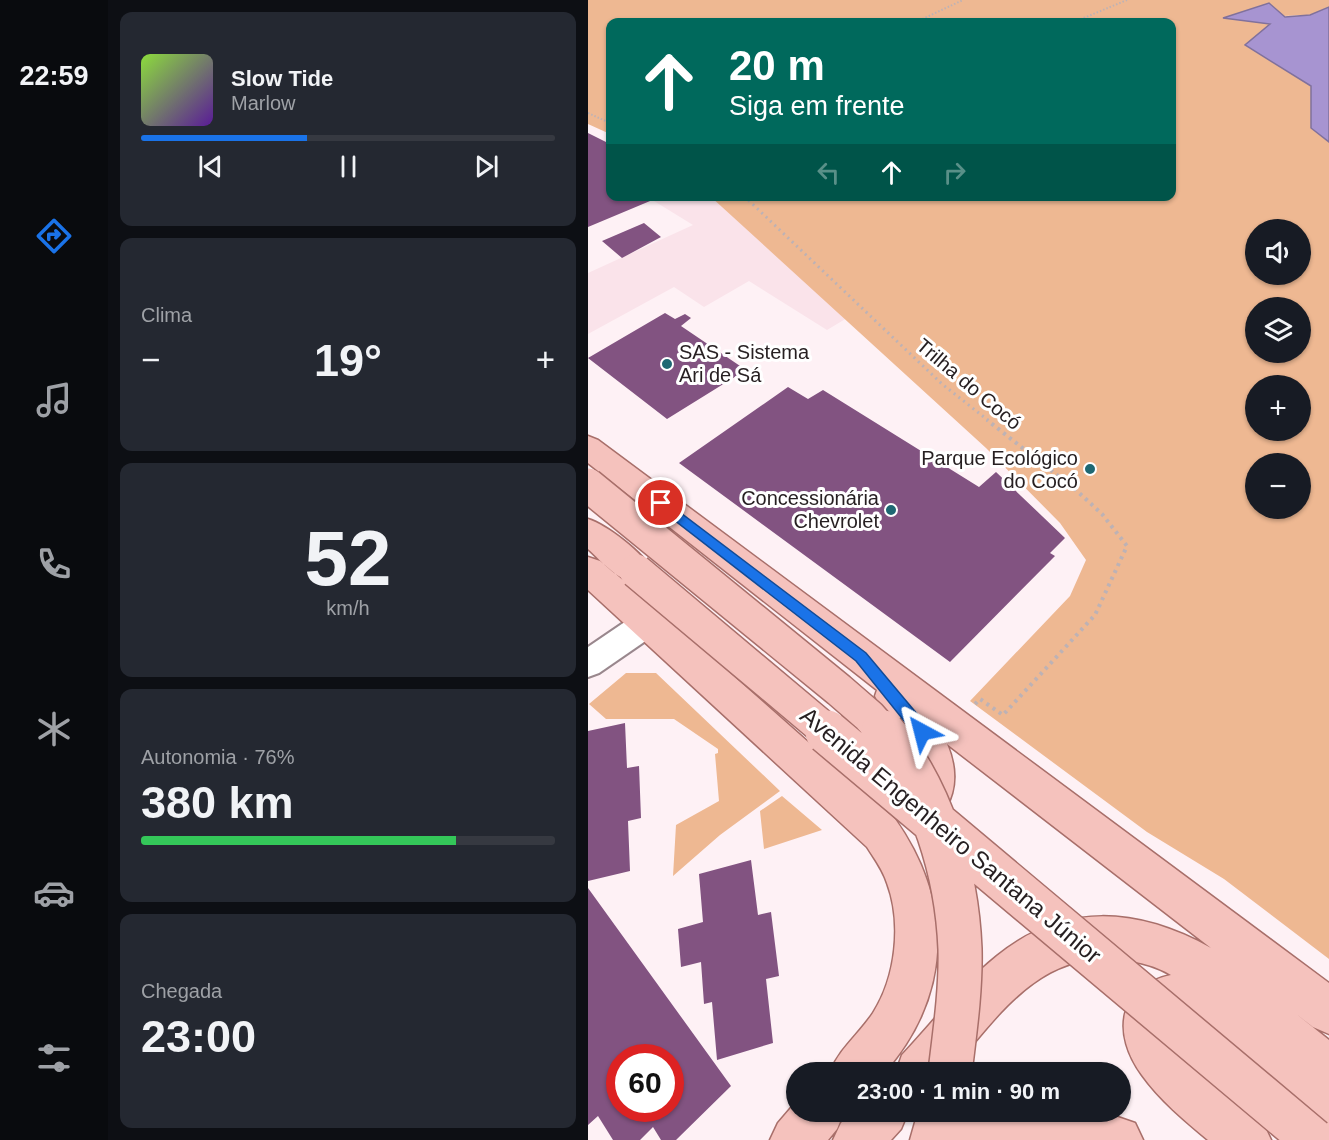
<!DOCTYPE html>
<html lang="pt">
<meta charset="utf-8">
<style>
body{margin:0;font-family:Helvetica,sans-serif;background:#242831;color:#f1f3f6;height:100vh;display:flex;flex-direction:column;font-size:22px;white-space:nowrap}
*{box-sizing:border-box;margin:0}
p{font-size:20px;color:#9ea1a6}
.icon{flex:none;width:33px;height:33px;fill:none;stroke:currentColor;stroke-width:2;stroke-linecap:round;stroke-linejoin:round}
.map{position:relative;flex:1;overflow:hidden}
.side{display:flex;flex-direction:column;gap:12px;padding:12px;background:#0d0f14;width:480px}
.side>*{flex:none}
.guide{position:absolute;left:18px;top:18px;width:570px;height:183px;border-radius:12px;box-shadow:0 2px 4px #0004;background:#00695c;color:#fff;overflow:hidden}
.buttons{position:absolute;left:657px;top:219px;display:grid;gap:12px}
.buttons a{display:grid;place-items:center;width:66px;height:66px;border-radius:50%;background:#171b24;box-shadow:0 2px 4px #0004;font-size:30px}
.speed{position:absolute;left:18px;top:1044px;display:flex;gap:12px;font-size:30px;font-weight:700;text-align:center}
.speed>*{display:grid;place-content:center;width:78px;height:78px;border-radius:50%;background:#171b24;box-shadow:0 2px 4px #0004;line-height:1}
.speed .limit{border:9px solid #d22;background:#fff;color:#111}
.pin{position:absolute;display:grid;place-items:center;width:51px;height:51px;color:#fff;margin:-26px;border:3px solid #fff;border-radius:50%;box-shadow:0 2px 6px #0007}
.me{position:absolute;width:66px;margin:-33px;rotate:322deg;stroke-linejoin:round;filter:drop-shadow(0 0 4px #0008)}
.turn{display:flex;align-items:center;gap:21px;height:126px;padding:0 24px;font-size:27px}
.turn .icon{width:78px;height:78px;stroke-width:2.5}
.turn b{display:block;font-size:42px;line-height:51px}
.lanes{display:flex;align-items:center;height:57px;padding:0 24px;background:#0003;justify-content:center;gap:30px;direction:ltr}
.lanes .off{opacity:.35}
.big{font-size:45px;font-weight:700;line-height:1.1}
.side .tile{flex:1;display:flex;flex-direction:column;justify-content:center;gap:9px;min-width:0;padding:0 21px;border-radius:12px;background:#242831}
.side .dial{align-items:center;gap:0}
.dial b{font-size:78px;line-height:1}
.song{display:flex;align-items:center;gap:18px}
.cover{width:72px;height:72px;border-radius:9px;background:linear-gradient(135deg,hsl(90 70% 55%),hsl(270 70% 35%))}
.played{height:6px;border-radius:3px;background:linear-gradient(90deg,#1a73e8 40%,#363941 40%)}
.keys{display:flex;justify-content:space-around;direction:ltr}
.heat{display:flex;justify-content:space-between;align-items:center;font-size:33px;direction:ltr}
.charge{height:9px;border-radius:4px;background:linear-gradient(90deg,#34c759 76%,#363941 0)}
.trip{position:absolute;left:198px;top:1062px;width:345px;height:60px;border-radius:30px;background:#171b24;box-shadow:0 2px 4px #0004;font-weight:700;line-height:60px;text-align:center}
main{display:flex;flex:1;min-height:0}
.tabs{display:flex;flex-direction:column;width:108px;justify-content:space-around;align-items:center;background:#090b0e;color:#9ea1a6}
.tabs .icon{width:42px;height:42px}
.tabs .selected{color:#1a73e8}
.tabs b{font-size:27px;color:#f1f3f6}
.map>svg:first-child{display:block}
.built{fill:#fae3ea}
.green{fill:#eeb892;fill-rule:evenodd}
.water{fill:#a794d1;stroke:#80719c;stroke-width:1.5}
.building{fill:#825381;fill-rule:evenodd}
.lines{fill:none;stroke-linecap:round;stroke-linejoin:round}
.street-casing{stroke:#99878d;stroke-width:4}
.primary-casing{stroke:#a86f6a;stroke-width:3}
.path-far2{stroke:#bdb2b5;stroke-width:2;stroke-dasharray:1.5 2;stroke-linecap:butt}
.path-far1{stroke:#bdb2b5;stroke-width:3;stroke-dasharray:2 4;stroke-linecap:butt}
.path{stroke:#bdb2b5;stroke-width:4;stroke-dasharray:3 4.5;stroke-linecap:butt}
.street{fill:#fff;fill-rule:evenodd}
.primary{fill:#f5c2bd;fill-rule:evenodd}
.primary-bridge-far1-casing{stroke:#a86f6a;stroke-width:36;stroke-linecap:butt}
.primary-bridge-casing{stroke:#a86f6a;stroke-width:46;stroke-linecap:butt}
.primary-bridge-far1{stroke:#f5c2bd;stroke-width:33}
.primary-bridge{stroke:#f5c2bd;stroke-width:43}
.route{fill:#1a73e8;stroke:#114b97;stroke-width:1.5}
.poi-dot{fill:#1e6873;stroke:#fff;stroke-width:2}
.labels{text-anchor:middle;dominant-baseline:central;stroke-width:6;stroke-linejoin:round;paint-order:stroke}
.poi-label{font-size:20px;fill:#261f21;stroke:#fff;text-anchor:end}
.street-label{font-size:20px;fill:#261f21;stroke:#fff}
.near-street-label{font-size:24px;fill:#261f21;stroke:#fff}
</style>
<main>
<nav class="tabs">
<b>22:59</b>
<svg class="icon selected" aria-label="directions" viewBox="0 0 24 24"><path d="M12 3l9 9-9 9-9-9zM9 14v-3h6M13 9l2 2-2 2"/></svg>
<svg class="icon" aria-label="music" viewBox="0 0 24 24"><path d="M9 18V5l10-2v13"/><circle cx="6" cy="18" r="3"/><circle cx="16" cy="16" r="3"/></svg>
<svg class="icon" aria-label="phone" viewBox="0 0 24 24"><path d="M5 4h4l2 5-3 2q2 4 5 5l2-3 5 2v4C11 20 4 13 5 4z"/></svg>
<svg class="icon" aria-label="climate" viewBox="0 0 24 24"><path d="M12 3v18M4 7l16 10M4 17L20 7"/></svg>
<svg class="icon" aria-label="car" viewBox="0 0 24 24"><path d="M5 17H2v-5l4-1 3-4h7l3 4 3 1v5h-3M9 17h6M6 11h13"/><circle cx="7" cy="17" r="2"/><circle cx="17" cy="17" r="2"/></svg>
<svg class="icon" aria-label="filters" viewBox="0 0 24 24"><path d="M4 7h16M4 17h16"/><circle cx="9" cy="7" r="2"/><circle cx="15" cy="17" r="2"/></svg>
</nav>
<section class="side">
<div class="tile">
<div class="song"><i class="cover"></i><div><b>Slow Tide</b><p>Marlow</p></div></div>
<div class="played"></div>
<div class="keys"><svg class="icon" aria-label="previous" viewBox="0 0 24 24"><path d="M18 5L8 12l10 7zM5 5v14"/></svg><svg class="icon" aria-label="pause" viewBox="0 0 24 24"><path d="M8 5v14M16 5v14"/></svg><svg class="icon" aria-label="next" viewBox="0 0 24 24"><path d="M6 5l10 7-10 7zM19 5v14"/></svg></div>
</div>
<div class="tile"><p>Clima</p>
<div class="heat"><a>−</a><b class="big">19°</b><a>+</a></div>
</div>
<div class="tile dial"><b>52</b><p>km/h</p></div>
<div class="tile"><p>Autonomia · 76%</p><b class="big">380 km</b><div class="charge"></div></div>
<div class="tile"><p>Chegada</p><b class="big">23:00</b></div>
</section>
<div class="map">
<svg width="741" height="1140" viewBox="0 0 741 1140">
<rect width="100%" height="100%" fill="#fef1f5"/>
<path class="built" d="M77,197H123L259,318L239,330L161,281L116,307L86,287L0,334V273L105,225L66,201Z"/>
<path class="green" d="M0,0H741V7L722,15L637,18L683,24L658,45L723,86V128L741,142V959L636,879L559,832L382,701L482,596L498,560L472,523L398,448L123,197L584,196V22H22V134L0,124ZM668,230H712V274H668ZM668,308H712V352H668ZM668,386H712V430H668ZM668,464H712V508H668Z
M38,673H68L192,791L132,835L85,876L88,825L131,801L127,754L130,753V749L86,719H18L1,704Z
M194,796L234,830L176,849L172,811Z"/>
<path class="water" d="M681,3L697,17L722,15L741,7V142L723,128V86L657,45L682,24L635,18Z"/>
<path class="building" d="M0,133L22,144V196H74L0,227Z
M56,223L73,237L34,258L14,241Z
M77,313L87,319L97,314L103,318L93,326L158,370L79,419L0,358Z
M200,387L220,399L235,390L391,487L408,472L477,538L462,553L467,556L362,662L91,463Z
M37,723L39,768L51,766L53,818L40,821L42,871L0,881V731Z
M163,860L170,915L183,912L191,976L178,979L185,1043L129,1060L124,1002L116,1004L113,962L93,967L90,929L115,922L111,874Z
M0,888L143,1086L88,1140H73L65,1127L52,1140H25L10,1116L0,1125ZM32,1058H82V1108H32Z"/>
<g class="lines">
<defs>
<path id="street" d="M61,610L72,613L76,622L72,631L11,673L0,677V647L50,613Z"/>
<path id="primary" d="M0,436L10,440L741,983V1034L725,1027L707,1013L741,1040V1131L724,1124C697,1100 617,1023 585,1020L582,1022L584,1037L595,1052L622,1078L675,1123L683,1140H620C596,1120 572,1100 554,1075C524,1034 529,987 583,975C568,966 552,962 535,960C453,948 409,1017 362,1072H308L314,1055C345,1022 374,984 409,956C476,901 551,908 623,948L359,744C373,777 368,814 331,828L317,823L311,809C313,805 314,800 317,796C320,791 327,788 328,782C337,749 299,722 287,696L289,690L0,463Z
M0,519C19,525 55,553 65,571L60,580C35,589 18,565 0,549Z
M0,557L12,561L73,612L307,819C366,903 364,994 297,1072H242C252,1048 271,1034 285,1013C308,977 314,923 299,883C295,870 286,858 279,847L0,590Z
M208,1102V1112H256L249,1129L240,1140H182L190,1123Z
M263,1112H320L313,1129L303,1140H245L253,1123Z
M330,1112H378L376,1122L404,1112H515L547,1123L555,1140H322Z"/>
</defs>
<use href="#street" class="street-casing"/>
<use href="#primary" class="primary-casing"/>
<path class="path-far2" d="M328,22L375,0
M486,22L539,0
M0,113L22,123"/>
<path class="path-far1" d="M156,196L354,384L401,421"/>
<path class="path" d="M387,704L392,699L415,715L507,615L539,546L514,514L488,490L399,420"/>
<use href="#street" class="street"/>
<use href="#primary" class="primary"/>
<defs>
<path id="primary-bridge-far1" d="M0,485L251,690L281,716L296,733
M48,571L241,733"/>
<path id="primary-bridge" d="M239,732L725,1140
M295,732C344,790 369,873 372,949C373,990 367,1031 362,1072"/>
</defs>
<use href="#primary-bridge-far1" class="primary-bridge-far1-casing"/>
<use href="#primary-bridge" class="primary-bridge-casing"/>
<use href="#primary-bridge-far1" class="primary-bridge-far1"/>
<use href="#primary-bridge" class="primary-bridge"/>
</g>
<path class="route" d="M73,498L278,653L340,727L342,732L340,737L334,739L329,737L268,661L68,506L66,503Z"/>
<g class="poi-dot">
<circle cx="79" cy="364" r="6"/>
<circle cx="502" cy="469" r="6"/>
<circle cx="303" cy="510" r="6"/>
</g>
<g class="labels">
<g class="poi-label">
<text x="91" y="352" text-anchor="start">SAS - Sistema<tspan x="91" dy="23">Ari de Sá</tspan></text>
<text x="490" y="458">Parque Ecológico<tspan x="490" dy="23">do Cocó</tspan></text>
<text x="291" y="498">Concessionária<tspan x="291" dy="23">Chevrolet</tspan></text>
</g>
<g class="street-label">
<text transform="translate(381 384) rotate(40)">Trilha do Cocó</text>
</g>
<g class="near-street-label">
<text transform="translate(363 835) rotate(40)">Avenida Engenheiro Santana Júnior</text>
</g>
</g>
</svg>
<div class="buttons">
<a><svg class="icon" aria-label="sound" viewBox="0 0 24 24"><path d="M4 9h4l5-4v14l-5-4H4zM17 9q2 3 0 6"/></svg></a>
<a><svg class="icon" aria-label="layers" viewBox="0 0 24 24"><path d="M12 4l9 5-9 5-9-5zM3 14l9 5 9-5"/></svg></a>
<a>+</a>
<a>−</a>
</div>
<div class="speed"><div class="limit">60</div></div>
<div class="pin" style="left:73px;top:503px;background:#d93025"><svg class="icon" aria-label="arrive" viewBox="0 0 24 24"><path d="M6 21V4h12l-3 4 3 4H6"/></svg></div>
<svg class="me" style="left:334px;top:732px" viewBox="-20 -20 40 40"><path d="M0-17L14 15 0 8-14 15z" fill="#1a73e8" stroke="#fff" stroke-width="4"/></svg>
<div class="trip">23:00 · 1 min · 90 m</div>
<div class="guide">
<div class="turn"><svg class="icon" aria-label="ahead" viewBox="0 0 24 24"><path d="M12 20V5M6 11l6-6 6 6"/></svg><div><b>20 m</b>Siga em frente</div></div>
<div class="lanes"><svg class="icon off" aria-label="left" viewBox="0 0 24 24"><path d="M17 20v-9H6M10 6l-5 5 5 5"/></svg><svg class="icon" aria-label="ahead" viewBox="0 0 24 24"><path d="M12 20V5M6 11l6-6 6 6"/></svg><svg class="icon off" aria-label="right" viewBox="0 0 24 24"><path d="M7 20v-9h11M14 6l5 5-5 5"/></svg></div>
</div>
</div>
</main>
